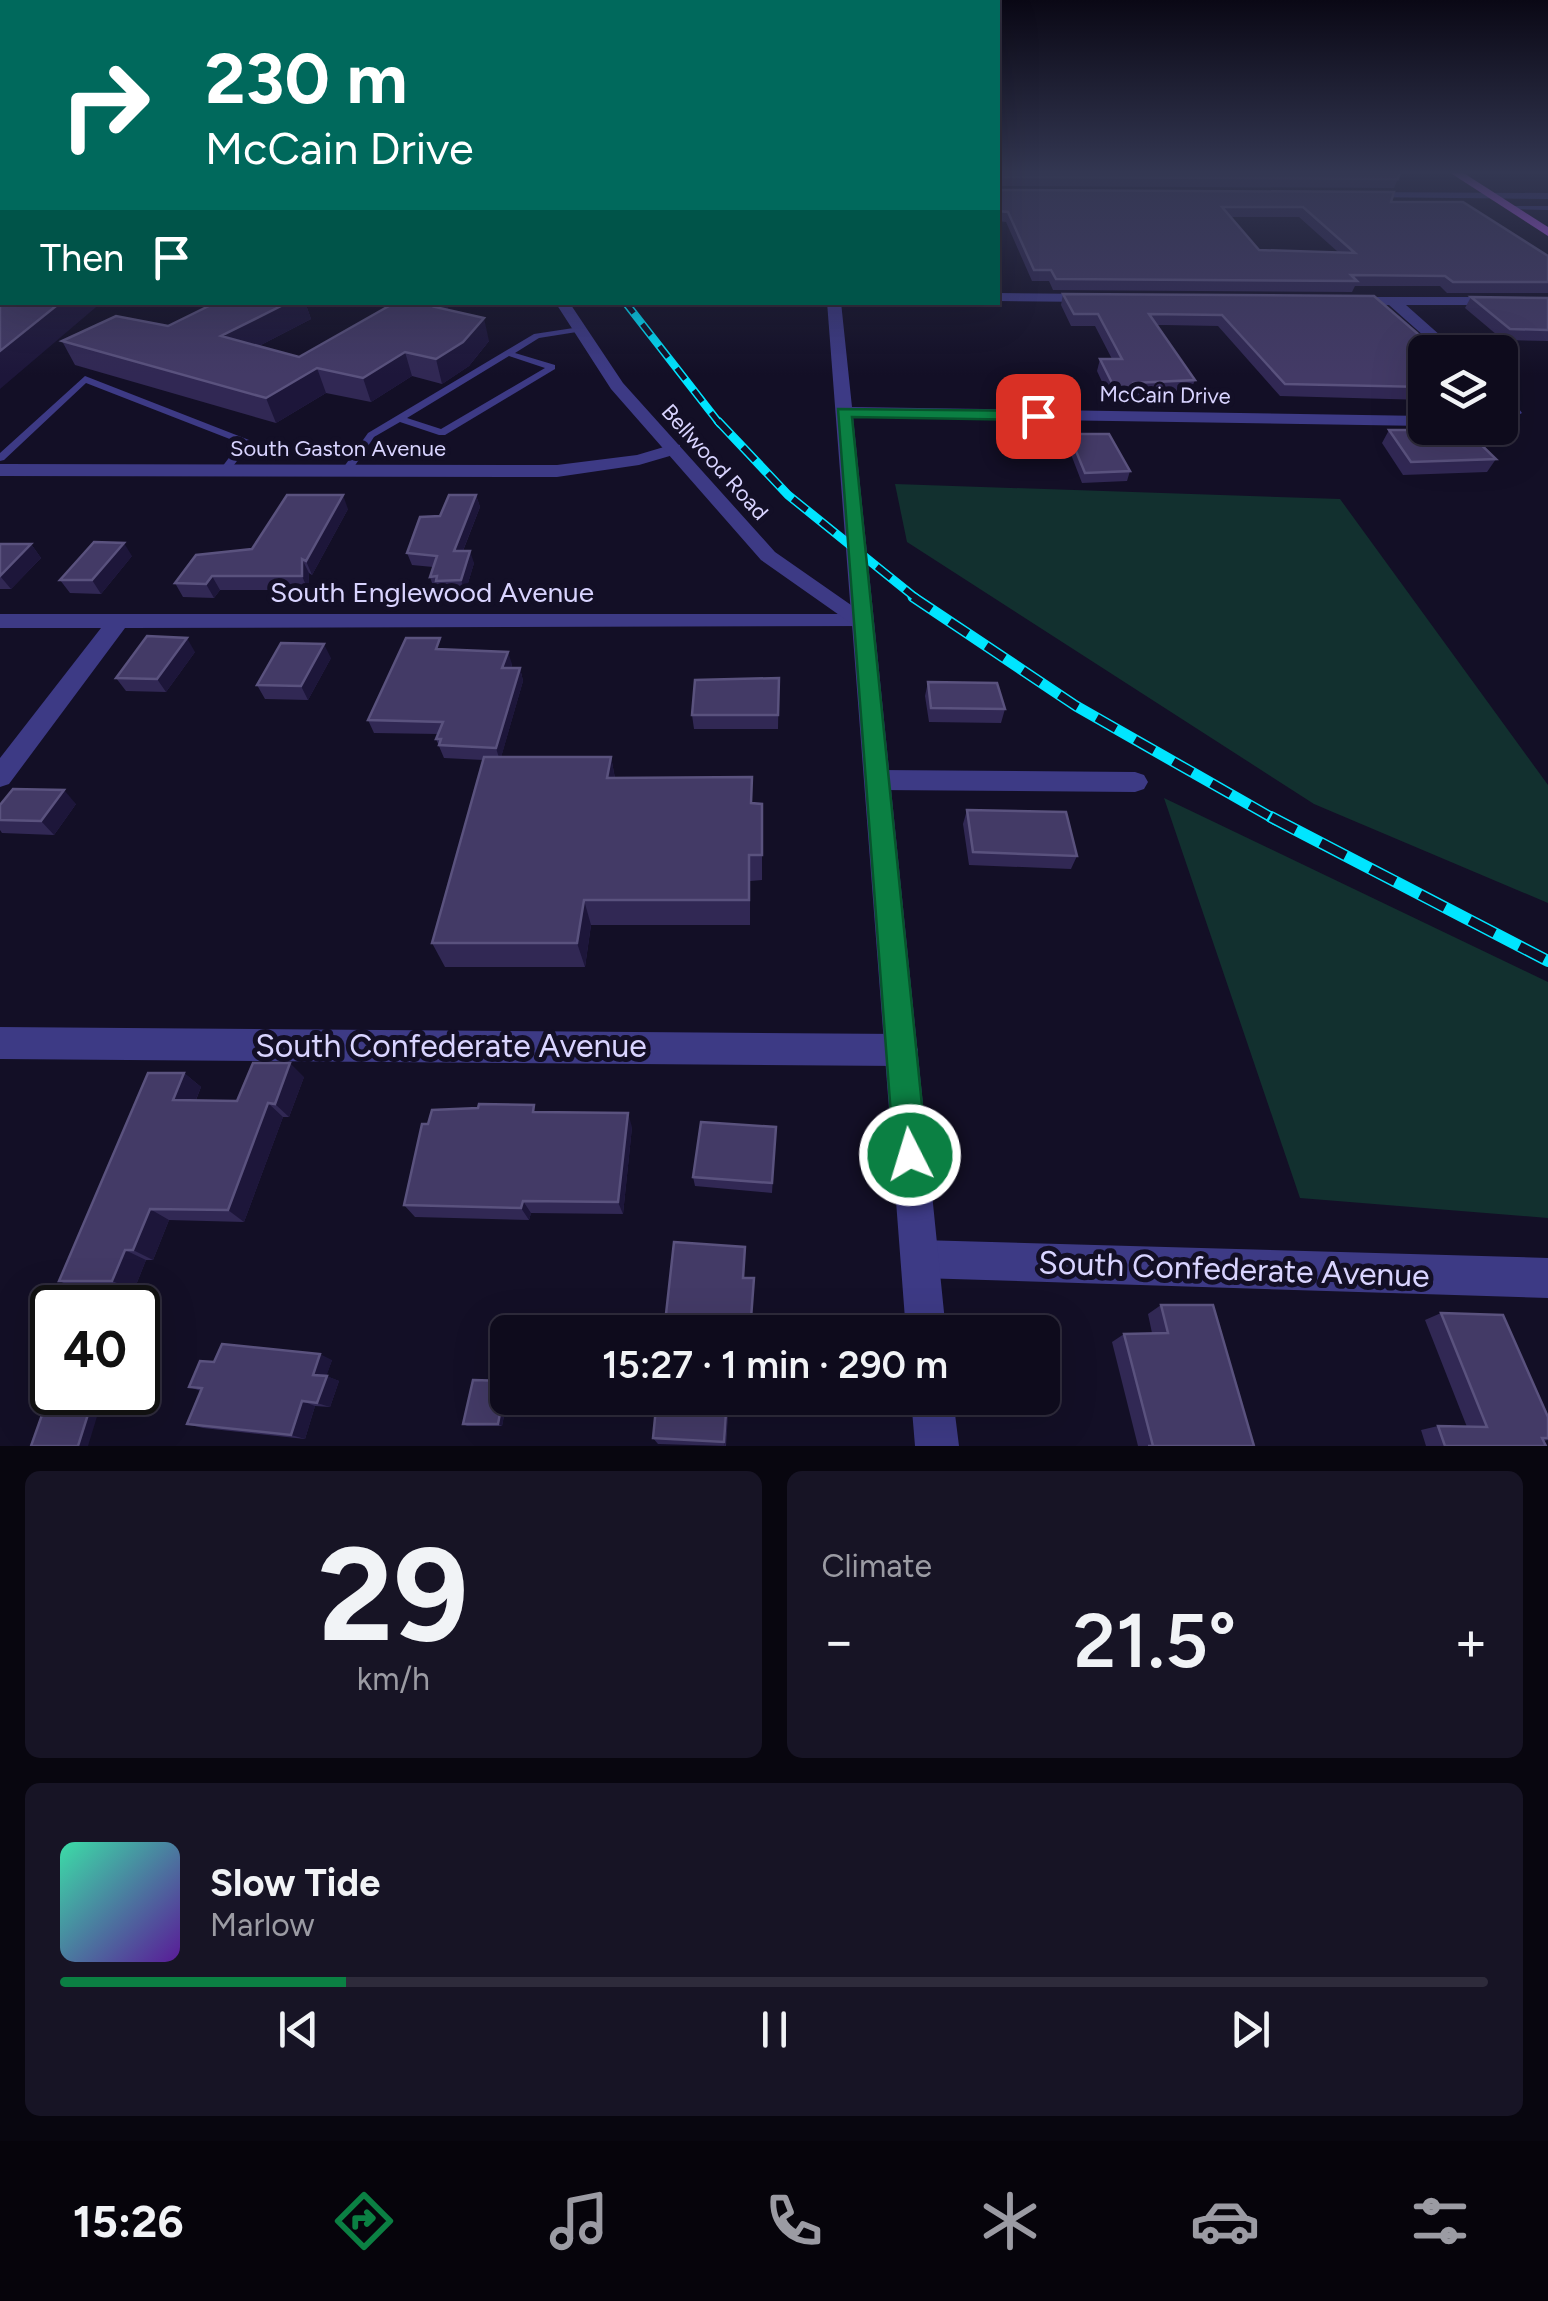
<!DOCTYPE html>
<meta charset="utf-8">
<style>
body{margin:0;font-family:Figtree,sans-serif;background:#171425;color:#f1f3f6;height:100vh;display:flex;flex-direction:column;font-size:38px;white-space:nowrap}
*{box-sizing:border-box;margin:0}
p{font-size:32px;color:#9b9ba3}
.icon{flex:none;width:55px;height:55px;fill:none;stroke:currentColor;stroke-width:2;stroke-linecap:round;stroke-linejoin:round}
.map{position:relative;height:1446px;overflow:hidden}
.panel{display:flex;flex-direction:column;gap:25px;padding:25px;background:#08060f;flex:1}
.panel>*{flex:none}
.guide{position:absolute;left:0px;top:0px;width:1000px;height:305px;box-shadow:0 10px 40px #0002,0 0 0 2px #2e2b3b;background:#00695c;color:#fff;overflow:hidden}
.buttons{position:absolute;left:1408px;top:335px;display:grid;gap:20px}
.buttons a{display:grid;place-items:center;width:110px;height:110px;border-radius:15px;background:#0e0b1c;box-shadow:0 10px 40px #0002,0 0 0 2px #2e2b3b;font-size:50px}
.speed{position:absolute;left:30px;top:1285px;display:flex;gap:20px;font-size:50px;font-weight:700;text-align:center}
.speed>*{display:grid;place-content:center;width:130px;height:130px;border-radius:50%;background:#0e0b1c;box-shadow:0 10px 40px #0002,0 0 0 2px #2e2b3b;line-height:1}
.speed .limit{border:5px solid #111;border-radius:15px;background:#fff;color:#111}
.pin{position:absolute;display:grid;place-items:center;width:85px;height:85px;color:#fff;margin:-42px;border-radius:20px;box-shadow:0 5px 15px #0006}
.me{position:absolute;width:110px;margin:-55px;rotate:355deg;stroke-linejoin:round;filter:drop-shadow(0 0 8px #0008)}
.turn{display:flex;align-items:center;gap:35px;height:210px;padding:0 40px;font-size:45px}
.turn .icon{width:130px;height:130px;stroke-width:2.5}
.turn b{display:block;font-size:70px;line-height:85px}
.then{display:flex;align-items:center;height:95px;padding:0 40px;background:#0003;gap:20px;font-size:38px}
.big{font-size:75px;font-weight:600;line-height:1.1}
.panel .tile{flex:1;display:flex;flex-direction:column;justify-content:center;gap:15px;min-width:0;padding:0 35px;border-radius:15px;background:#171425}
.panel .dial{align-items:center;gap:0}
.dial b{font-size:130px;line-height:1}
.song{display:flex;align-items:center;gap:30px}
.cover{width:120px;height:120px;border-radius:15px;background:linear-gradient(135deg,hsl(160 70% 55%),hsl(270 70% 35%))}
.played{height:10px;border-radius:5px;background:linear-gradient(90deg,#0b8043 20%,#2e2b3b 20%)}
.keys{display:flex;justify-content:space-around;direction:ltr}
.heat{display:flex;justify-content:space-between;align-items:center;font-size:55px;direction:ltr}
.panel .tiles{flex:1;display:grid;gap:25px;grid-template-columns:1fr 1fr}
.tile:last-child{grid-column:span 2}
.trip{position:absolute;left:490px;top:1315px;width:570px;height:100px;border-radius:15px;background:#0e0b1c;box-shadow:0 10px 40px #0002,0 0 0 2px #2e2b3b;font-weight:600;line-height:100px;text-align:center}
.tabs{display:flex;height:160px;justify-content:space-around;align-items:center;background:#06040b;color:#9b9ba3}
.tabs .icon{width:70px;height:70px}
.tabs .active{color:#0b8043}
.tabs b{font-size:45px;color:#f1f3f6}
.map>svg:first-child{display:block}
.green{fill:#12302f}
.lines{fill:none;stroke-linecap:round;stroke-linejoin:round}
.service{fill:#3d3a85;fill-rule:evenodd}
.minor{fill:#3d3a85;fill-rule:evenodd}
.tertiary{fill:#3d3a85;fill-rule:evenodd}
.primary{fill:#c25bff;fill-rule:evenodd}
.rail-far3-casing{stroke:#00e5ff;stroke-width:8}
.rail-far2-casing{stroke:#00e5ff;stroke-width:9}
.rail-far1-casing{stroke:#00e5ff;stroke-width:11}
.rail-casing{stroke:#00e5ff;stroke-width:12}
.rail-far3{stroke:#130f26;stroke-width:5;stroke-dasharray:14;stroke-linecap:butt}
.rail-far2{stroke:#130f26;stroke-width:6;stroke-dasharray:18;stroke-linecap:butt}
.rail-far1{stroke:#130f26;stroke-width:8;stroke-dasharray:22;stroke-linecap:butt}
.rail{stroke:#130f26;stroke-width:9;stroke-dasharray:28;stroke-linecap:butt}
.wall{fill:#312854;fill-rule:evenodd}
.shaded-wall{fill:#1d163a}
.building{fill:#433a66;stroke:#5a527e;stroke-width:2.5;fill-rule:evenodd}
.route{fill:#0b8043;stroke:#07532c;stroke-width:2.5}
.labels{text-anchor:middle;dominant-baseline:central;stroke-width:10;stroke-linejoin:round;paint-order:stroke}
.far-street-label{font-size:22px;fill:#d9d4ff;stroke:#130f26}
.street-label{font-size:28px;fill:#d9d4ff;stroke:#130f26}
.near-street-label{font-size:32px;fill:#d9d4ff;stroke:#130f26}
</style>
<div class="map">
<svg width="1548" height="1446" viewBox="0 0 1548 1446">
<rect width="100%" height="100%" fill="#130f26"/>
<path class="green" d="M895,484L1340,499L1548,785V903L1314,804L907,542Z
M1164,798L1548,982V1218L1300,1198Z"/>
<g class="lines">
<path class="service" d="M1509,206H1548V210L1507,209Z
M0,266H2V270H0Z
M580,327H583V331L539,338L515,353L555,365V369L445,435H439L400,422L374,437L350,473L346,474L341,471L368,433L534,334ZM509,356L545,368L441,429L407,418Z
M85,376L249,440L251,442L228,473H220L219,471L240,443L86,383L4,460L0,461V453Z"/>
<path class="minor" d="M1363,192L1548,193V199L1359,197Z
M2,240V249L0,250V241Z
M998,293L1093,294L1100,298L1093,302L998,301Z
M1348,297H1548V305H1406L1459,352H1442L1389,305L1343,304L1341,301Z
M827,302H841L852,407L1425,416V426L853,417L874,621L871,626L125,628L9,784L0,787V758L101,628H0V614H851Z
M1500,390L1506,391L1522,413L1500,425L1503,411Z
M674,444L680,445V453L639,465L557,477L0,476V464L557,465L637,455Z
M878,770L1135,772L1144,775L1148,782L1144,789L1135,792L878,790L869,787L865,780L869,773Z
M0,1027L901,1034L913,1039L918,1050L913,1061L901,1066L0,1059Z
M920,1240L1548,1258V1298L920,1278L906,1273L901,1259L906,1245Z"/>
<path class="tertiary" d="M555,302H569L623,383L775,552L874,621L946,1332H906L852,624L761,560L611,389Z
M911,1398H953L959,1446H915Z"/>
<path class="primary" d="M1449,172H1462L1548,227V236Z"/>
<defs>
<path id="rail-far3" d="M625,302L720,424"/>
<path id="rail-far2" d="M718,421L788,495L917,599"/>
<path id="rail-far1" d="M913,597L1076,706L1276,820"/>
<path id="rail" d="M1271,817L1548,961"/>
</defs>
<use href="#rail-far3" class="rail-far3-casing"/>
<use href="#rail-far2" class="rail-far2-casing"/>
<use href="#rail-far1" class="rail-far1-casing"/>
<use href="#rail" class="rail-casing"/>
<use href="#rail-far3" class="rail-far3"/>
<use href="#rail-far2" class="rail-far2"/>
<use href="#rail-far1" class="rail-far1"/>
<use href="#rail" class="rail"/>
</g>
<path class="wall" d="M998,172L1398,179L1394,188L998,186V188Z
M998,188L1000,190L1391,202L1548,256V293H1447L1440,286H1355L1352,292L1053,290L1049,281H1032L1006,222L998,221ZM1230,217H1299L1338,252L1259,250Z
M1063,294L1374,296L1425,352V400L1280,396L1218,326L1165,325H1157L1195,380L1190,392L1130,396L1125,402L1109,397L1097,371L1100,359H1112L1095,326H1071L1061,305Z
M1471,297L1548,298V341L1503,340L1465,308Z
M217,302H305L311,319L259,346L299,357L446,302L448,310L489,341L469,366L442,384L412,376L371,402L326,393L276,423L75,365L62,341L168,326Z
M1389,430L1496,459L1487,472L1403,475L1382,443Z
M1069,434L1130,471L1127,481L1082,483L1067,444Z
M476,495L480,507L463,551L474,563L465,593H440L438,589H434L430,577L433,567L412,565L407,553L440,516Z
M348,509L312,575L309,573L308,590H220L214,598L183,597L175,583Z
M0,544H31L41,558L11,589H0Z
M132,556L101,594L70,593L60,580Z
M444,649L512,664L511,668H520L523,681L501,757H611L615,778L752,777V803L762,804V880L750,881V925H591L585,967H445L432,943L483,760L444,758L436,739L438,734L374,733L368,720Z
M195,652L166,692L126,691L116,678Z
M331,658L308,700L265,699L257,685Z
M779,678L778,729H694L692,715Z
M928,682L1005,709L1001,723L929,722L925,696Z
M76,804L54,835L2,833L0,830V805Z
M967,810L1077,856L1071,869L969,865L963,824Z
M184,1073L201,1087L196,1100L237,1101L304,1077L289,1117H283L244,1222L169,1220L153,1260H146L134,1290L82,1291L59,1281Z
M538,1112L632,1127L623,1214L531,1213L529,1220L415,1217L404,1205Z
M776,1127L772,1193L695,1186L693,1177Z
M1161,1305L1254,1446H1138L1112,1342L1124,1334L1152,1333L1148,1314Z
M1441,1313L1548,1417V1440L1544,1441L1546,1446H1426L1421,1430L1438,1426L1467,1427L1425,1320Z
M332,1360L326,1376L339,1381L330,1407L315,1406L305,1439L203,1428L187,1424L201,1391L189,1387L214,1362Z
M506,1381L508,1382V1396L502,1426H467L463,1424Z
M729,1398L726,1446L658,1444L653,1438Z"/>
<path class="shaded-wall" d="M61,302H102L0,389V351Z
M289,302H305L311,319L232,360L221,336Z
M442,302H446L452,324L435,307Z
M484,318L489,341L469,366L442,384L436,359Z
M405,352L412,376L371,402L363,378Z
M317,368L326,393L276,423L266,398Z
M343,495L348,509L312,575L306,561Z
M476,495L480,507L458,563L454,551Z
M124,543L132,556L101,594L92,580Z
M31,544L41,558L11,589L0,576Z
M470,551L474,563L465,593L461,580Z
M302,559L309,573L308,590L302,576Z
M212,576L220,590L214,598L206,584Z
M187,638L195,652L166,692L157,679Z
M324,644L331,658L308,700L301,686Z
M508,652L512,664L506,681L502,668Z
M520,668L523,681L500,761L496,748Z
M611,757L616,784L607,778Z
M64,790L76,804L54,835L41,821Z
M584,900L591,925L585,967L577,943Z
M290,1063L304,1077L289,1117L275,1104Z
M184,1073L201,1087L190,1114L173,1100Z
M268,1103L283,1117L244,1222L228,1210Z
M628,1113L632,1127L623,1214L618,1202Z
M523,1201L531,1213L529,1220L521,1208Z
M150,1209L169,1220L153,1260L133,1250Z
M125,1250L146,1260L134,1290L112,1281Z
M320,1354L332,1360L325,1380L313,1375Z
M327,1376L339,1381L330,1407L317,1403Z
M506,1381L508,1382V1396L502,1426L498,1424Z
M727,1398H729L725,1446L724,1442Z
M302,1401L315,1406L305,1439L291,1435Z
M90,1408L99,1410L88,1446H78Z"/>
<path class="building" d="M998,172H1400L1398,179L1000,177L998,182Z
M998,188L1000,190L1394,192L1391,202H1463L1548,256V282H1453L1445,276L1351,275L1357,281L1056,279L1051,270H1034L1008,212L998,211ZM1222,207H1303L1355,253L1259,250Z
M0,272H2V302H61L0,351Z
M1063,294L1374,296L1439,352H1425V387L1285,384L1222,315L1149,314L1195,380L1133,383L1129,390L1113,385L1100,359H1122L1098,314H1074Z
M1471,297L1548,298V330L1510,329Z
M217,302H289L221,336L299,357L396,302H442L435,307L484,318L463,342L436,359L405,352L363,378L317,368L266,398L62,341L116,316L168,326Z
M1389,430H1466L1496,459L1411,462Z
M1069,434H1109L1130,471L1085,473Z
M287,495H343L306,561L302,559V576H212L206,584L175,583L196,555L252,549Z
M449,495H476L454,551H470L461,580L436,581L437,576L430,577L437,556L407,553L420,517L440,516Z
M94,542L124,543L92,580H60Z
M0,544H31L0,576Z
M147,636L187,638L157,679L116,678Z
M406,638H440L436,649L508,652L502,668H520L496,748L439,745L441,739H436L443,722L368,720Z
M281,643L324,644L301,686L257,685Z
M779,678L778,715H692L695,680Z
M928,682L997,683L1005,709L931,708Z
M484,757H611L607,778L752,777L751,803L762,804V855H749V900H584L577,943H432Z
M13,789L64,790L41,821L0,820V805Z
M967,810L1066,812L1077,856L973,852Z
M253,1063H290L275,1104L268,1103L228,1210L150,1209L133,1250H125L112,1281H59L148,1073H184L173,1100L237,1101Z
M479,1104L534,1105L533,1112L628,1113L618,1202L523,1201L521,1208L404,1205L422,1124H428L432,1110L478,1108Z
M701,1122L776,1127L772,1183L693,1177Z
M674,1242L745,1247L743,1278H754L750,1332H664Z
M1161,1305H1213L1254,1446H1148H1153L1124,1334L1168,1333Z
M1441,1313L1503,1315L1548,1417V1438H1542L1546,1446H1445L1438,1426L1487,1427Z
M222,1344L320,1354L313,1375L327,1376L317,1403L302,1401L291,1435L187,1424L202,1388L189,1387L200,1361L214,1362Z
M473,1380L506,1381L498,1424H463Z
M657,1398H727L724,1442L653,1438Z
M90,1408L78,1446H31L42,1415Z"/>
<linearGradient id="sky" x2="0" y2="1"><stop stop-color="#0a0815"/><stop offset="0.46" stop-color="#333752"/><stop offset="1" stop-color="#333752" stop-opacity="0"/></linearGradient>
<rect width="1548" height="375" fill="url(#sky)"/>
<path class="route" d="M838,409L1038,411L1045,416L1038,420L852,417L927,1155L922,1166L910,1171L899,1166L894,1155Z"/>
<g class="labels">
<g class="far-street-label">
<text transform="translate(1165 395) rotate(1)">McCain Drive</text>
<text x="338" y="448">South Gaston Avenue</text>
<text transform="translate(715 462) rotate(48)">Bellwood Road</text>
</g>
<g class="street-label">
<text x="432" y="592">South Englewood Avenue</text>
</g>
<g class="near-street-label">
<text x="451" y="1046">South Confederate Avenue</text>
<text transform="translate(1234 1269) rotate(2)">South Confederate Avenue</text>
</g>
</g>
</svg>
<div class="buttons">
<a><svg class="icon" aria-label="layers" viewBox="0 0 24 24"><path d="M12 4l9 5-9 5-9-5zM3 14l9 5 9-5"/></svg></a>
</div>
<div class="speed"><div class="limit">40</div></div>
<div class="pin" style="left:1038px;top:416px;background:#d93025"><svg class="icon" aria-label="arrive" viewBox="0 0 24 24"><path d="M6 21V4h12l-3 4 3 4H6"/></svg></div>
<svg class="me" style="left:910px;top:1155px" viewBox="-20 -20 40 40"><circle r="17" fill="#0b8043" stroke="#fff" stroke-width="3"/><path d="M0-11L8 9 0 5-8 9z" fill="#fff"/></svg>
<div class="trip">15:27 · 1 min · 290 m</div>
<div class="guide">
<div class="turn"><svg class="icon" aria-label="right" viewBox="0 0 24 24"><path d="M7 20v-9h11M14 6l5 5-5 5"/></svg><div><b>230 m</b>McCain Drive</div></div>
<div class="then">Then<svg class="icon" aria-label="arrive" viewBox="0 0 24 24"><path d="M6 21V4h12l-3 4 3 4H6"/></svg></div>
</div>
</div>
<section class="panel">
<div class="tiles">
<div class="tile dial"><b>29</b><p>km/h</p></div>
<div class="tile"><p>Climate</p>
<div class="heat"><a>−</a><b class="big">21.5°</b><a>+</a></div>
</div>
<div class="tile">
<div class="song"><i class="cover"></i><div><b>Slow Tide</b><p>Marlow</p></div></div>
<div class="played"></div>
<div class="keys"><svg class="icon" aria-label="previous" viewBox="0 0 24 24"><path d="M18 5L8 12l10 7zM5 5v14"/></svg><svg class="icon" aria-label="pause" viewBox="0 0 24 24"><path d="M8 5v14M16 5v14"/></svg><svg class="icon" aria-label="next" viewBox="0 0 24 24"><path d="M6 5l10 7-10 7zM19 5v14"/></svg></div>
</div>
</div>
</section>
<nav class="tabs">
<b>15:26</b>
<svg class="icon active" aria-label="directions" viewBox="0 0 24 24"><path d="M12 3l9 9-9 9-9-9zM9 14v-3h6M13 9l2 2-2 2"/></svg>
<svg class="icon" aria-label="music" viewBox="0 0 24 24"><path d="M9 18V5l10-2v13"/><circle cx="6" cy="18" r="3"/><circle cx="16" cy="16" r="3"/></svg>
<svg class="icon" aria-label="phone" viewBox="0 0 24 24"><path d="M5 4h4l2 5-3 2q2 4 5 5l2-3 5 2v4C11 20 4 13 5 4z"/></svg>
<svg class="icon" aria-label="climate" viewBox="0 0 24 24"><path d="M12 3v18M4 7l16 10M4 17L20 7"/></svg>
<svg class="icon" aria-label="car" viewBox="0 0 24 24"><path d="M5 17H2v-5l4-1 3-4h7l3 4 3 1v5h-3M9 17h6M6 11h13"/><circle cx="7" cy="17" r="2"/><circle cx="17" cy="17" r="2"/></svg>
<svg class="icon" aria-label="filters" viewBox="0 0 24 24"><path d="M4 7h16M4 17h16"/><circle cx="9" cy="7" r="2"/><circle cx="15" cy="17" r="2"/></svg>
</nav>
